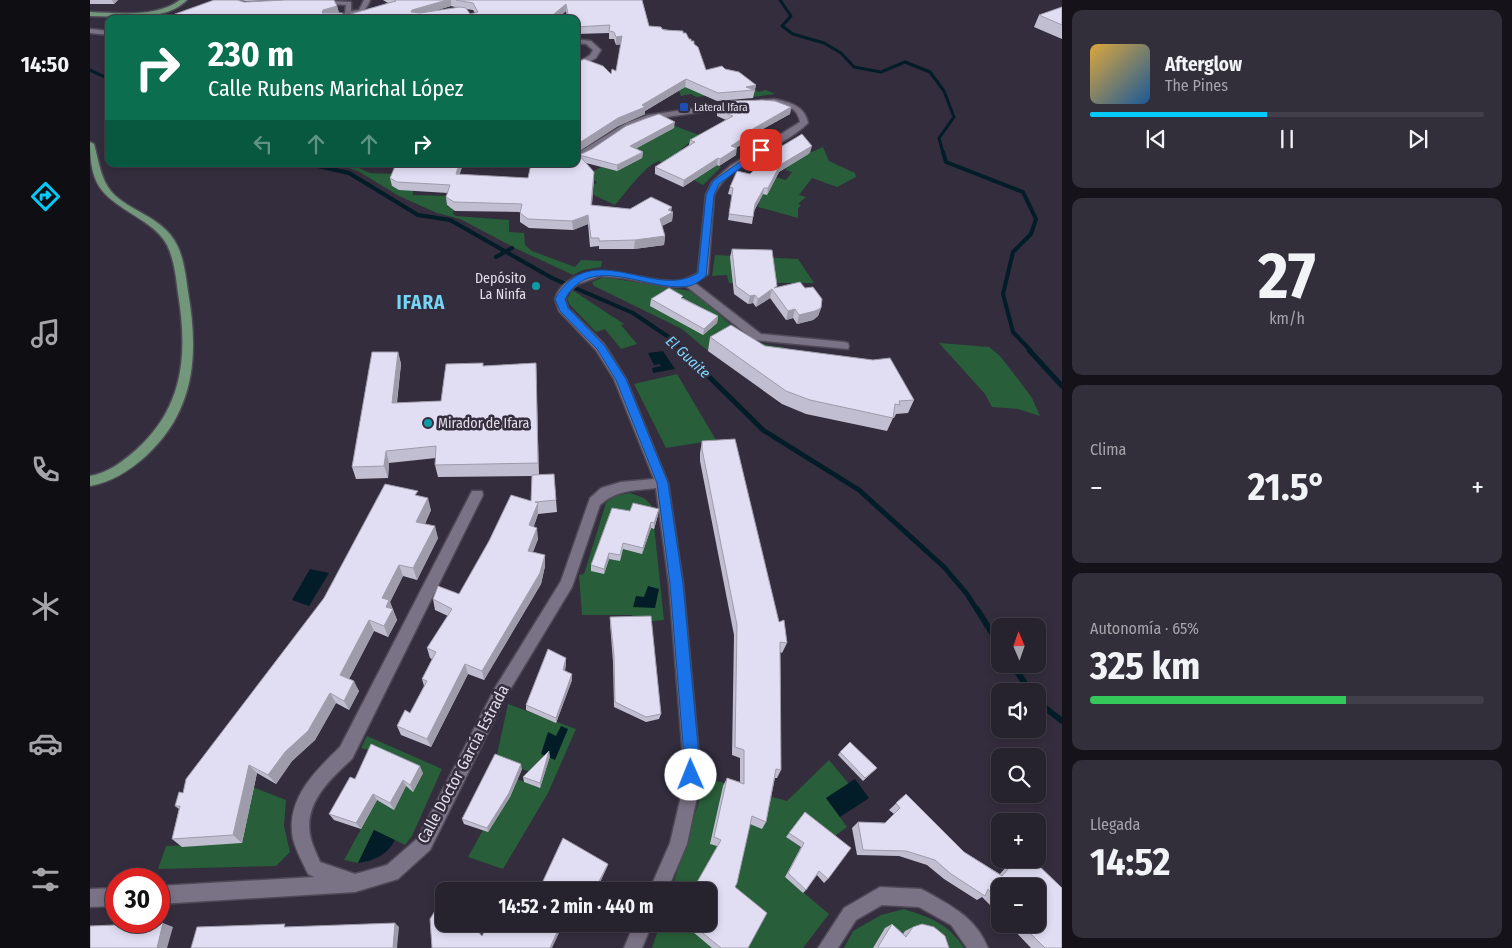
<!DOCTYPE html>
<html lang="es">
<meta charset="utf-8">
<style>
body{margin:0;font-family:"Fira Sans Condensed",sans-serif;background:#322f3a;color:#f1f3f6;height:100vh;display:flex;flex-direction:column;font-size:19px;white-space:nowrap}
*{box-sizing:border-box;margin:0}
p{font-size:16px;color:#a4a4aa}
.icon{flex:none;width:28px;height:28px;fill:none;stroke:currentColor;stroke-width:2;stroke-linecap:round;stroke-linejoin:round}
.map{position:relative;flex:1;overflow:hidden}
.sheet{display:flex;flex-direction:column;gap:10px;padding:10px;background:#151319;width:450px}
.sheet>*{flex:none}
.banner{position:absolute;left:15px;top:15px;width:475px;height:152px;border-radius:10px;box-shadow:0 2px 8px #0003,0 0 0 1px #423f4a;background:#0b6e4f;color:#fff;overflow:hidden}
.needle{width:32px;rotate:358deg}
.fabs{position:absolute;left:901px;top:618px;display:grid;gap:10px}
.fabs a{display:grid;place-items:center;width:55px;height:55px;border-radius:10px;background:#26222e;box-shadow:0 2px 8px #0003,0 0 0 1px #423f4a;font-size:25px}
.speed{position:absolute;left:15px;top:868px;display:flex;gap:10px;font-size:25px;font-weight:700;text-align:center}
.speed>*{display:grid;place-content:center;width:65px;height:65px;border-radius:50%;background:#26222e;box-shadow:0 2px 8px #0003,0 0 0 1px #423f4a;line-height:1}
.speed .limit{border:8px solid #d22;background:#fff;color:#111}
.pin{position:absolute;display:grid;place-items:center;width:42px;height:42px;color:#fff;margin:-21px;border-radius:10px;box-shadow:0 2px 8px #0006}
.me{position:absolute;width:55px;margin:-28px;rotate:359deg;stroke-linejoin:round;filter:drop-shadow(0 0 4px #0008)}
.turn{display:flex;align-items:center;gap:18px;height:105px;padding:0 20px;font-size:22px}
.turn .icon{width:65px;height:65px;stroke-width:2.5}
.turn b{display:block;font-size:35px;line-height:42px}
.lanes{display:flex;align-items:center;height:48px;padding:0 20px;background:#0003;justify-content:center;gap:25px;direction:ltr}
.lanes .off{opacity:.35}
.big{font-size:38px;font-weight:700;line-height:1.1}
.sheet .widget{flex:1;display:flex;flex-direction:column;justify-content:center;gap:8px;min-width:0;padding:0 18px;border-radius:10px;background:#322f3a}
.sheet .dial{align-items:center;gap:0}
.dial b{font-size:65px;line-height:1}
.song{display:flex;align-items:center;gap:15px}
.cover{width:60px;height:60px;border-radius:8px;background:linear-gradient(135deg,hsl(40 70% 55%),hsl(210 70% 35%))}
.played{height:5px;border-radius:2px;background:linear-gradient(90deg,#03cbf9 45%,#423f4a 45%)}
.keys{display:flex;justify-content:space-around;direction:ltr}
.heat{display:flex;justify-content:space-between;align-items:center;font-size:28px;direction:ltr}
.charge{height:8px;border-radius:4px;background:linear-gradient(90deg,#34c759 65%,#423f4a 0)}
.trip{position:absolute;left:345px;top:882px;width:282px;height:50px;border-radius:10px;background:#26222e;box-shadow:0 2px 8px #0003,0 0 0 1px #423f4a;font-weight:700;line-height:50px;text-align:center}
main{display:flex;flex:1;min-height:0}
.dock{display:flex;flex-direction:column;width:90px;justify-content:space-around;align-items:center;background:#0f0e12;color:#a4a4aa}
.dock .icon{width:35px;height:35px}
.dock .on{color:#03cbf9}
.dock b{font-size:22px;color:#f1f3f6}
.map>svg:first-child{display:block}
.green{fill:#285e39}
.water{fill:#021d28}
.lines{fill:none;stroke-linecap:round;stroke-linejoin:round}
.stream-far3{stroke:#021d28;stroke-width:3}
.stream-far2{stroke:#021d28;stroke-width:4}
.stream-far1{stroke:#021d28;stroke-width:5}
.stream{stroke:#021d28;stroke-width:6}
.minor-casing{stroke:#4f4957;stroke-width:3}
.major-casing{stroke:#4f4957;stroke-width:3}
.minor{fill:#7a7285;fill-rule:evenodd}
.major{fill:#72977a;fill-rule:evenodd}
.wall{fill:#c2bed1;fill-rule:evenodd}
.shaded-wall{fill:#9e9baa}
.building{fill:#e1ddf3;stroke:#9e9baa}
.route{fill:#1a73e8;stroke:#114b97}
.transit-dot{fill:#1a4fb4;stroke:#332d3d;stroke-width:2}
.culture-dot{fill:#0f9aa8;stroke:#332d3d;stroke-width:2}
.labels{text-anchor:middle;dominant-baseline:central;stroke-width:5;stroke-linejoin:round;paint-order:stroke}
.far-poi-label{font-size:11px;fill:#e2dee9;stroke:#332d3d;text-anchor:start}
.poi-label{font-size:14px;fill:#e2dee9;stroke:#332d3d;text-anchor:end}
.water-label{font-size:15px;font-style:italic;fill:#7cd6fe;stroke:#332d3d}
.near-street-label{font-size:16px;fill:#e2dee9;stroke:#332d3d}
.district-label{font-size:19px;font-weight:bold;letter-spacing:1px;fill:#76d4f4;stroke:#332d3d}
</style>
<main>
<nav class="dock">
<b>14:50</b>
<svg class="icon on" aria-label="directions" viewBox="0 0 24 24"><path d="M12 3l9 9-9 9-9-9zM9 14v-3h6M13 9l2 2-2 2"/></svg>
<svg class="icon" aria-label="music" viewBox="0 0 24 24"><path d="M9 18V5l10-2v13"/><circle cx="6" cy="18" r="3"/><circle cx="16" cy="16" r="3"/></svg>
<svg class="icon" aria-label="phone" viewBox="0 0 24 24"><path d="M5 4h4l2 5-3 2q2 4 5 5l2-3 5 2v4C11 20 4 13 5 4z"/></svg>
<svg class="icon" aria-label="climate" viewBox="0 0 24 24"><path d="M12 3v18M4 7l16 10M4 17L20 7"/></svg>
<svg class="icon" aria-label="car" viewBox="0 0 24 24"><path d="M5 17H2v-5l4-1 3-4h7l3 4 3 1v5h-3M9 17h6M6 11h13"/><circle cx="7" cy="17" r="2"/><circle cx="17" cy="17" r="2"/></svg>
<svg class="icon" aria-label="filters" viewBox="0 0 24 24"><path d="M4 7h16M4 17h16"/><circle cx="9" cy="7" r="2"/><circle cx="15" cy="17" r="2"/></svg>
</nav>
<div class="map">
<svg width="972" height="948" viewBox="0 0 972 948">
<rect width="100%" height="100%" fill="#332d3d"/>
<path class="green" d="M595,86L665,89L668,92L676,90L685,94L642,100L636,94L606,97L601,94L591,96L589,91L572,93Z
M566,119L609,135L591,149L631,167L613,185L569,161C555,165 535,194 525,205L491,189L507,183L499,174L511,167L527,171L530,147Z
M733,147L739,161L765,173L766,177L747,187L722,178L709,195L716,197L708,204L711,205L708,209V218L668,207L669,201L668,172L696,180L702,172L695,170C705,159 720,153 733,147Z
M246,164H260L280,173L305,174L302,187L323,190V195L360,196L357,207H364L363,214L366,216L419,220V232L434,233L435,245L442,251L485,267L491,260L512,261L511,267L493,270L483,275L425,248L370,219L347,213L309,196L268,171Z
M625,255L708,259L724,283H639L637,275L622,276Z
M514,277L600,291L615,301L644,328L661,340L682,346L694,347L683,359L618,351L592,329L504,286L502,282Z
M482,290L534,324L531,325L547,344L531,349L515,329L506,332L480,305L477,299Z
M849,343L899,347L910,356L931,383L942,398L950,416L928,409L902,407L895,394Z
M587,374L626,440L576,448L544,384Z
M540,493L554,498L562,506L574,620L542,623V615H492L489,575L494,574L516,503L524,496Z
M418,704L486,729L458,793L413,869L378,857L393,830L398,832L427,779L450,788L443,773L406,759Z
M277,736L352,769L322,836L315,845L284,830L268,863L254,860L287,800L304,809L316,786L323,791L285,752L271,748Z
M739,760L759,784L736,798L757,827L741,839L696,837L711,847L695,877L739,914L713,948H562L570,924H619V891H581L609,801V776L697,801Z
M163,787L196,800L194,826L200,852L186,866L68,869L76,846L152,843Z
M814,909C841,918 858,923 874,948H754L763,931L791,915Z"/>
<path class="water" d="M573,351L585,369L563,373L562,368L571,366L570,364L564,365L558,353Z
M220,569L239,573L219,606L202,600Z
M558,586L569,589L565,608L543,607L546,596L554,597Z
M471,726L478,729L465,760L451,754L458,732L466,736Z
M765,779L779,798L750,817L736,798Z
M284,830L305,840C297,855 284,861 268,863Z"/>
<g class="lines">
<path class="stream-far3" d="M690,0L701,16L692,26L703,34L734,43L751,53L764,67L791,72L815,62L840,72L854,91L864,117L849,138L853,153
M0,70L19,79"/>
<path class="stream-far2" d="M853,152L856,162L933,192L946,219L941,234L923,252L913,294L923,332L941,351
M219,164L259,173L328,215L360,220L462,278L543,313L580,338L593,351
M406,257L422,248"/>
<path class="stream-far1" d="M592,350L673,430L769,490L854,567L877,594L887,610
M939,350L972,386"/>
<path class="stream" d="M887,609L910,646
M922,664L940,691
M948,702L972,721"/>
<defs>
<path id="minor" d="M224,0L261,2V11L269,10L274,0H280C275,18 251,19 235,19L255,13L256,5L227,3Z
M0,29L19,31V35L0,33Z
M486,39L501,41L511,50L506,58L486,69V64L500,55L503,50L496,44L486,43Z
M684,99C700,102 715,106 718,123C691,150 641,159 624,195L618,274L605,283L671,334L754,342L758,343L759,346L758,349L664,340L596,286L580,287L533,278L510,276L488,284L478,292L475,299L478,308L514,344L536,379L578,483L593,584L609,757L608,792L597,844L577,891H559L580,843L592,792L593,757L579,584L566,488C544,491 528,489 510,505L482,587L415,698L340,850L308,879L265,892L69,904V886L224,877L218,874C213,863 206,851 203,839C195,800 225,771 250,747L382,491H392L393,495L262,759C239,780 212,805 221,839C223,847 227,854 230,862L265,874L297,865L328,838L405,688L471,581L500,498L511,488L531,482L564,479L524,379L506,350L469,311L465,299C468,289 475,282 485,277C520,261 551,283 587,281C595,280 601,277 608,273L616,195L622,182L640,166L710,122C705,97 680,110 667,102L671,100Z
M649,102H652V106L563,119L542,127L486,160V154L536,123L558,115Z
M790,887L831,889L837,892C863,907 886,918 898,948H877L861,925L829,907L792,905L766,920L748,948H728L754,908Z
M26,888V906L0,907V889Z
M544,924H562L552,948H534Z"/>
<path id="major" d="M90,0H97C74,23 30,16 0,16V12C28,13 66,18 90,0Z
M0,142L4,144C8,158 10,175 18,187C33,211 72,214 87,245C94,259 96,277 98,292C109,355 105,411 56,456C39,471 22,482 0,486V476C18,473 32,462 46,450C94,407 98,354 88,293C86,277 84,259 77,245C72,235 62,227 53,221C15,196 0,191 0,142Z"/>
</defs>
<use href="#minor" class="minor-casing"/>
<use href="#major" class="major-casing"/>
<use href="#minor" class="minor"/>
<use href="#major" class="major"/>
</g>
<path class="wall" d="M0,0H28L24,4H0Z
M124,0H194L156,1L148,0L154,2L247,6L249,13L254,16L298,3L293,0H552L559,26L593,33L604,44L616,70L635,69L666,85L663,98L627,101L595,87L555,111V114L528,126L486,153V63L521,74L526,71L531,44L526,45L524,39H519V33L486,34V19H477L476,11L467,19H83ZM361,6L369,8L344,11ZM376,9L383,10L385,13L380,14Z
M972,7V39L944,27L949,15Z
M701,107L700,114L664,134L663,137L646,148V155L629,166L627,165L593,187L565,174V167L599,145L600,140L636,120L627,116V110Z
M584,128L546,148L553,152L552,158L527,171L496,163L504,172L502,205L540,209L581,212H583L582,221L572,226L575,236L574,245L544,249H509V246L500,247L498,224L483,230L439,228L430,222V212L365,211L357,205L356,197L358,193L309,190L302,186L300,178L373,164L369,175L438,178L489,155Z
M720,153L689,172L677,195L673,194L664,211L662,224L638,220L642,195L638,194L640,187Z
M642,249L687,287L731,308L728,316L723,320L707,324L703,318L696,320L680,298L666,307L663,303L658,304L644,294L640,257Z
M593,298L628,316L627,323L613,335L560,306L561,299Z
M620,337L675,346L824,400L818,413L806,414L804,418H803L797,431L716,414L692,404L618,351Z
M308,352L311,364L307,403L351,401L393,366L446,363L449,475L466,500L467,512L448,514L444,526L448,539L443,552L455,555V566L451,584L394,680L378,674L341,747L311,735L307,726L320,713L334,686L332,679L342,659L340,658L337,648L358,616L345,610L343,599L369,594L441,501L442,476L348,477L345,465L346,458L299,463L298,478L266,479L262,467Z
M612,441L689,622L697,643L692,653L690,652L691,770L687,778H685L676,822L672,829L660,824L645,887L658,948H622L596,926L597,924H619L627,846L620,844L633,786L637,778L650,782V758L642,755L644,635L610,461V453Z
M329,496L341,510L335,524L348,538L327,580L313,576L300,602L307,620L298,637L284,631L259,679L269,691L259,710L246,703L225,740L202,761L186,784L167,773L152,843L92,847L82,839L89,809L85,806L93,793Z
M568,515L564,529L561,528L552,554L533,549L530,561L519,559L514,574L501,571V565Z
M520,617L571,714L569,719L556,722L524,707L523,662L520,623Z
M476,664L475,670L482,680L466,723L436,710V705Z
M750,752L785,770L773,781L748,755Z
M460,756L450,788L434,782L433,777Z
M432,769L420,797L398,832L374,824L372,819Z
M333,773L323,792L316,786L304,810L287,800L271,829L244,820L239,814L265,779Z
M816,794L874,852L910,874L923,859H942L972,948H941L918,924H948L910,886V915L892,897L887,900L854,879L837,865L809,856L767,855L762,828L768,822L795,823L804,814L799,810Z
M715,812L738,879L734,883L727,875L716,890L713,893L695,877L711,847L696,837Z
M518,864L517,867L506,891H466L453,884V881Z
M802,924L813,934L815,931L823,927L859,948H783L795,928Z"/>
<path class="shaded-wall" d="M22,0H28L24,4Z
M357,0H361V6L323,17L321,12L322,10Z
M476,4V11L467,19H458Z
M247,6L249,13H232L233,10Z
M532,36V44L526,45V37Z
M596,79L595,87L555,111V114L528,126L486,153V145L528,118L552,105Z
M666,85L664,93V90L656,87Z
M701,107L700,114L664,134L663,137L639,152L641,146L661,130Z
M585,122L584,128L540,152V146Z
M722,146L720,153L689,172L677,195L678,188L690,165Z
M647,148L646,155L629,166L630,159Z
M553,152L552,158L527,171V165Z
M628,158L627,165L593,187L594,180Z
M369,164H373L367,183L366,174Z
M504,172V180L501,214V205Z
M674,188L673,194L664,211L665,204Z
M582,207L581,213L583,212L582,221L569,227L570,219L578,210Z
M498,215V224L483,230L482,221Z
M575,236L574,245L544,249L545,240Z
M682,289L680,298L666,307L668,299Z
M665,295L663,303L658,304L660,296Z
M731,308L728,316L723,320L707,324L709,315Z
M705,309L703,318L696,320L698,311Z
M628,316L627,323L613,335L614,329Z
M308,352L311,364L305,415L302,403Z
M296,451L299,463L298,478L294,466Z
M338,498L341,510L330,534L326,522Z
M448,503V514L440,536L439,525Z
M569,509L568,515L564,529V523Z
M561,522V528L552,554L553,548Z
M345,526L348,538L327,580L323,568Z
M447,528L448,539L439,562L438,551Z
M519,553V559L514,574V569Z
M455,555V566L451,584L394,680L392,671Z
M309,565L313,576L300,602L307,620L298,637L294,626L292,598Z
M279,620L284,631L256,685L250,675Z
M476,658V664L474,675L473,670Z
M375,664L378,674L341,747L337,739Z
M482,674V680L466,723V718Z
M264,681L269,691L259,710L254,701Z
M240,693L246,703L225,740L202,761L186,784L178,775Z
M459,751L460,756L450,788V783Z
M431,764L432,769L420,797L398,832L397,828Z
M159,765L167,773L152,843L143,835Z
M330,766L333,773L323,792L320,785Z
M313,780L316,786L304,810L300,803Z
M283,794L287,800L271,829L266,823Z
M518,864L517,867L506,891H504Z
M73,923L83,927L77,948H67Z
M305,923L309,927L307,948H303Z
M469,928L470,931L462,948H460Z"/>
<path class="building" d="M124,0H147L154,2L195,0H244L247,6L233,10L232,13H252L254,16L306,1L304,0H357L322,10L321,12L330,13L370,7L376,8L380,14L388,12L383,3L366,0H552L559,26L571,27L572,29L574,30L593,31V33H596L599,39H601V41H604V44L608,47L616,70L632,66L635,69L649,72L666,85L656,87L664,90L628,93L596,79L552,105L555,107L528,118L486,145V63L494,59L513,66L521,74L522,69L526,71L532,36L526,37L524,32L519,31L520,25L486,27V19H479L476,4L458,19H83L85,14Z
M972,7V25L949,15Z
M672,100L685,101L701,107L661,130L664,131L641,146L647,148L630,159L628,158L594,180L565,167L605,142L600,140L643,116L627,110L641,101Z
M569,114L585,122L540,146L553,152L527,165L489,155L502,149L536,126L557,118Z
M712,134L722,146L690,165L678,188H674L665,204L663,217L639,214L643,188L640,187L647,171L660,174L682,152Z
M486,153H487L504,172L501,205L540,209L561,197L582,207L578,210L583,212L570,219L575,236L545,240L509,241V238H501L498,215L482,221L438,219L430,213L432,204L364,202L356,197L360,185L307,182L300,178L306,164H369L366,174L438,178L441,164H486Z
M642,249L682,250L687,286L684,288L710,282L715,288L723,287L732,299L731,308L725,311L709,315L705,309L698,311L682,289L668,299L665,295L660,296L646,286Z
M579,288L593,296L591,298L628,316L614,329L561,299Z
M641,325L675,346L783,360L800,358L824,400L809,401L810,405L805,404L803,418L720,400L696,391L620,337Z
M282,352H308L302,403L351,401L356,364L393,363V366L446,363L448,463L345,465L346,446L296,451L294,466L262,467Z
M645,439L689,622L694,620L697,643L690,642L691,770L686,769L676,822L662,816L647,883L645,887L677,913L658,948H631L602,924H619V891H602L631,840L624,837L637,778L654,784V750L645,747L647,625L612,449V441Z
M464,474L466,500L445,502L448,503L439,525L447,528L438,551L455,555L450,573L392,671L375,664L337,739L307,726L315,710L320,713L337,681L332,679L346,652L337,648L362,609L343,599L348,586L369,594L399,541L421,495L441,501L442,475Z
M295,484L328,491L325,495L338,498L326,522L345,526L323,568L309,565L292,598L299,600L296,607L303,609L294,626L279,620L250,675L264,681L254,701L240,693L218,731L195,752L178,775L159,765L143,835L82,839L90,806H85L89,792L93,793L96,779L234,598Z
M543,503L569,509L564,523L561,522L553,548L533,543L530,555L519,553L514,569L501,565L522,508L540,511Z
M561,616L571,714L556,717L525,702L524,656L520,617Z
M458,649L476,658L473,670L482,674L466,718L436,705Z
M760,742L787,768L775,778L750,752Z
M281,744L330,766L320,785L313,780L300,803L283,794L266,823L239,814L260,777L265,779Z
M459,751L450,783L433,777Z
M405,754L431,764L419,793L397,828L372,819Z
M816,794L874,852L912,876L927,859H942L972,888V948H955L931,924H948V886H910V902L898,889L895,896L861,874L845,860L816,851L773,850L768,822L795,823L810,808L806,803Z
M715,812L761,848L738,879L729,871L716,890L698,873L714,843L699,833Z
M473,838L518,864L504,891H472L453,881Z
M354,896V924H382L392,936L398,924H463L469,928L460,948H342L340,919Z
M73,923L67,948H0V926Z
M305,923L303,948H101L107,927L195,924L194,927Z
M802,924L816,937L823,927L832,924L844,927L855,936L859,948H789L788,947Z"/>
<path class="route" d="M668,149L675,150L629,184L624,195L616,276C611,280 605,285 599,286C559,293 501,251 475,299L478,308L514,345L536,379L578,483L593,584L609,757L608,775L606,780L601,782L596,780L593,775L594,757L580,584L567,483L526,380L507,349L470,311L465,299C501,235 564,301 608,273L616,195L623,181Z"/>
<rect class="transit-dot" x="589" y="102" width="10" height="10" rx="2.5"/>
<g class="culture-dot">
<circle cx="446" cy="286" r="5"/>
<circle cx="338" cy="423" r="5"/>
</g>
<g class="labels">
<g class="far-poi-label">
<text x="604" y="107">Lateral Ifara</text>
</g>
<g class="poi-label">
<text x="436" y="278">Depósito<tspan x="436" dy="16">La Ninfa</tspan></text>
<text x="348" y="423" text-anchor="start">Mirador de Ifara</text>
</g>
<g class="water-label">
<text transform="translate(598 357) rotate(43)">El Guaite</text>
</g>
<g class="near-street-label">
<text transform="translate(373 764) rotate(-62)">Calle Doctor García Estrada</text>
</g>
<g class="district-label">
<text x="331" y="302">IFARA</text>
</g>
</g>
</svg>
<div class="fabs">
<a><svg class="needle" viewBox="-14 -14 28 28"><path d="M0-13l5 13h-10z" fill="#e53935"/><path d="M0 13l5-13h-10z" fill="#a4a4aa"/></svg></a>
<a><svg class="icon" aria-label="sound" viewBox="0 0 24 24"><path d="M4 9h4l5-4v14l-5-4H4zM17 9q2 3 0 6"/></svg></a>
<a><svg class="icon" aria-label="search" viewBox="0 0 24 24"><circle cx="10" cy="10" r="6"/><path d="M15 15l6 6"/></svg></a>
<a>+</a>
<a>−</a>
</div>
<div class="speed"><div class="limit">30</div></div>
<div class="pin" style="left:671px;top:150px;background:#d93025"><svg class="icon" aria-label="arrive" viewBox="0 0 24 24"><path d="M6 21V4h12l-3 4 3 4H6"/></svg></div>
<svg class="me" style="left:601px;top:775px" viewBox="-20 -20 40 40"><circle r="19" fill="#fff"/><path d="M0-13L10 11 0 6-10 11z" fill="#1a73e8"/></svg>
<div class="trip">14:52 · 2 min · 440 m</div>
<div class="banner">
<div class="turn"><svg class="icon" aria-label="right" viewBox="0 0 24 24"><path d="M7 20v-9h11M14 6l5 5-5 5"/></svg><div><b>230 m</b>Calle Rubens Marichal López</div></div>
<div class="lanes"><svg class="icon off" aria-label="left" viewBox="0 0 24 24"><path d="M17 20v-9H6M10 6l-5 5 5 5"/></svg><svg class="icon off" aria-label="ahead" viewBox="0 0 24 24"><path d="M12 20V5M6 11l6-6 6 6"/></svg><svg class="icon off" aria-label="ahead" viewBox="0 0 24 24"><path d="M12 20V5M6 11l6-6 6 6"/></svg><svg class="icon" aria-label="right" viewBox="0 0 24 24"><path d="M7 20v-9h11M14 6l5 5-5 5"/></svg></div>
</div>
</div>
<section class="sheet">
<div class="widget">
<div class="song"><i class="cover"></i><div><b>Afterglow</b><p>The Pines</p></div></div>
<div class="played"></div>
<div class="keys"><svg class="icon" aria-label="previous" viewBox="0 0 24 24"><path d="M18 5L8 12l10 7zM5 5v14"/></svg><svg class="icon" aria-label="pause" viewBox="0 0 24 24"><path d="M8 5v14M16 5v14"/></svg><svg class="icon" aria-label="next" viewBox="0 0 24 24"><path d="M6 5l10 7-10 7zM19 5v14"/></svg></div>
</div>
<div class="widget dial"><b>27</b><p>km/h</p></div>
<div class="widget"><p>Clima</p>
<div class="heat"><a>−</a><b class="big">21.5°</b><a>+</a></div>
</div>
<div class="widget"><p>Autonomía · 65%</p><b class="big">325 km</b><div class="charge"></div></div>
<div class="widget"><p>Llegada</p><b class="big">14:52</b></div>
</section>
</main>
